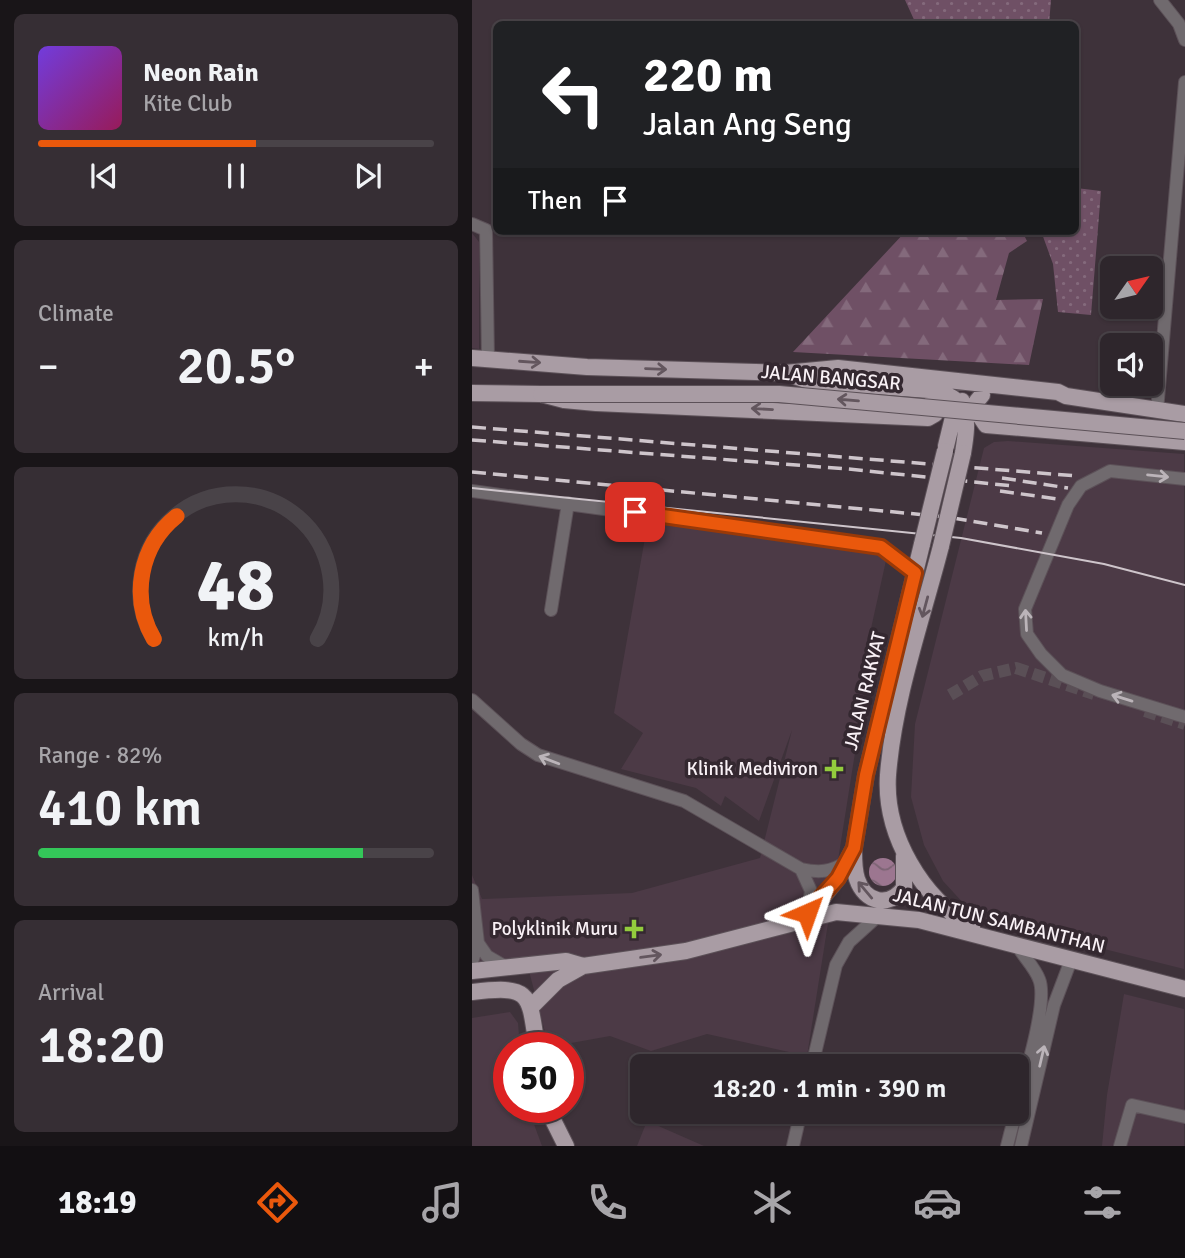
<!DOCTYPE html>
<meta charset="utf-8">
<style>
body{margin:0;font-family:Signika,sans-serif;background:#362e34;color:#f1f3f6;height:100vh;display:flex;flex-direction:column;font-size:26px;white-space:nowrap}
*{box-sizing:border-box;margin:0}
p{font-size:23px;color:#a7a5a9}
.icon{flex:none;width:38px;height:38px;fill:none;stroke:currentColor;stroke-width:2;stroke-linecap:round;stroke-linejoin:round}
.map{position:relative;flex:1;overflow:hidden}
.drawer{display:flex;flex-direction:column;gap:14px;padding:14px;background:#191518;width:472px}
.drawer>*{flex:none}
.banner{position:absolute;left:21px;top:21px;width:586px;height:214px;border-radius:10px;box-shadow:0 2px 5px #0004,0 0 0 2px #494348;background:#202124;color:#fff;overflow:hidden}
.needle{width:46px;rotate:56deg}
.controls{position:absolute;left:628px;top:256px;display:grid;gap:14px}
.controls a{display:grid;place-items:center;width:63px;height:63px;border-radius:10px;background:#2e262c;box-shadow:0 2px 5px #0004,0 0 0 2px #494348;font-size:35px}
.speed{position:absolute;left:21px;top:1032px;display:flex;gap:14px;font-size:35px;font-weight:700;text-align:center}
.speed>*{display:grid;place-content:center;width:91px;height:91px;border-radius:50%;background:#2e262c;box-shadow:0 2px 5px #0004,0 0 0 2px #494348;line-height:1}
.speed .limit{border:10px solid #d22;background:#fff;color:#111}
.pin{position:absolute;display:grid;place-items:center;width:60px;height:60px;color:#fff;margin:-30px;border-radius:14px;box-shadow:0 4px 10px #0006}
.me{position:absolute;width:77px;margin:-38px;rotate:43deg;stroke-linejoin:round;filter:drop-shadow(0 0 5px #0008)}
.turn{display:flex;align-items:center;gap:24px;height:147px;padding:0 35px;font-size:32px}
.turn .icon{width:91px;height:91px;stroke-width:2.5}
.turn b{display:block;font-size:49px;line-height:60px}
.then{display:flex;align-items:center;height:66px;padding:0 35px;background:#0003;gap:14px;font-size:26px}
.big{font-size:52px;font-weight:600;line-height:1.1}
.drawer .widget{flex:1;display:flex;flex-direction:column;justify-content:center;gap:10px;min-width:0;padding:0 24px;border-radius:10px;background:#362e34}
.drawer .dial{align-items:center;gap:0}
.dial svg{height:182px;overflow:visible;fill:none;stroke:#494348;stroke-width:7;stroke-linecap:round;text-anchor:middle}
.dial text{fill:#f1f3f6;stroke:none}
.song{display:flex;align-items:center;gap:21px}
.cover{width:84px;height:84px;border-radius:10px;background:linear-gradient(135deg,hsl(260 70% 55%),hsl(330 70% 35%))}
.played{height:7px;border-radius:4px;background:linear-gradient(90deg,#ea580c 55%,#494348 55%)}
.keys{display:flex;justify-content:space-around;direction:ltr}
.heat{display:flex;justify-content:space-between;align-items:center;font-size:38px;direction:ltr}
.charge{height:10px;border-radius:5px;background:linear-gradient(90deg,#34c759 82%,#494348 0)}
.trip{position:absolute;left:158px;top:1054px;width:399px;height:70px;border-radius:10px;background:#2e262c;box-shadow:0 2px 5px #0004,0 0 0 2px #494348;font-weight:600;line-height:70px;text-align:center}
.tab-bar{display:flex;height:112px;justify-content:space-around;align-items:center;background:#120f12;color:#a7a5a9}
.tab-bar .icon{width:49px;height:49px}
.tab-bar .on{color:#ea580c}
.tab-bar b{font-size:32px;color:#f1f3f6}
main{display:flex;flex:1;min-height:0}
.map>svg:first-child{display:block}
.built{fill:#4c3a46}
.forest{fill:url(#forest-firs)}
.park{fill:url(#park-dots)}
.water{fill:url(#water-waves)}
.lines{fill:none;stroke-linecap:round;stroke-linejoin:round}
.minor-tunnel{stroke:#5a4f56;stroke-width:12;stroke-dasharray:12 6;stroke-linecap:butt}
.minor-casing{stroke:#5c5158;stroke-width:14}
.major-casing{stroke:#5c5158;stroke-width:18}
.minor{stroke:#706a6e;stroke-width:12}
.major{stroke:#a99ca4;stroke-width:16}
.tram{stroke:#cec5cb;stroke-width:2}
.rail{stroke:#cec5cb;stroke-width:3.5;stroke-dasharray:14 7;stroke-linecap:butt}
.major-bridge-casing{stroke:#5c5158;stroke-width:18;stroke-linecap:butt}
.major-bridge{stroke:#a99ca4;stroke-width:16}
.oneway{stroke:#63565e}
.oneway2{stroke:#bbb4b9}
.route-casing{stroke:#983908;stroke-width:18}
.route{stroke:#ea580c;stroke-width:12}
.poi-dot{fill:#93cc3d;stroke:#342830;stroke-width:2.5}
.labels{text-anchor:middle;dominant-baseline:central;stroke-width:7;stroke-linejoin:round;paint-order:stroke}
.street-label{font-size:19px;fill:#f9f1f6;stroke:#342830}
.poi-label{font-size:19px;fill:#f9f1f6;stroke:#342830;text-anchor:end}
</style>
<main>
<section class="drawer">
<div class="widget">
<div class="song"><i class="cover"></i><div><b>Neon Rain</b><p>Kite Club</p></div></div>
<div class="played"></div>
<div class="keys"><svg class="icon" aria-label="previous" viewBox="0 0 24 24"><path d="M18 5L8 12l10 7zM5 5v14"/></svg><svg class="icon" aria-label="pause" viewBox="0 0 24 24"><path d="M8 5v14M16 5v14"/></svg><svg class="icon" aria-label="next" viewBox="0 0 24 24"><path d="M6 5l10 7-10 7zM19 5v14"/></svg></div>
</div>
<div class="widget"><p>Climate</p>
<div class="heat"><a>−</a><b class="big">20.5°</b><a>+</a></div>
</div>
<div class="widget dial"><svg viewBox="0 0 100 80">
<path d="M14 69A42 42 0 1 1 86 69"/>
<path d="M14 69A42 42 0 0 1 24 15" stroke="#ea580c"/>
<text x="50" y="56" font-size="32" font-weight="700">48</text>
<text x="50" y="72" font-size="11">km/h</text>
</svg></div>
<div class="widget"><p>Range · 82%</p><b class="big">410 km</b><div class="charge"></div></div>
<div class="widget"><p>Arrival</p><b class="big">18:20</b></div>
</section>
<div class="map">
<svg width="713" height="1146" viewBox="0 0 713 1146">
<defs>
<pattern id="forest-firs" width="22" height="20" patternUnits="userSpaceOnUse" patternTransform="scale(1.75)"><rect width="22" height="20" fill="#6f5065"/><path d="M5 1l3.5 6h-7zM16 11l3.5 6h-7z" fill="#846a7c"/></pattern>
<pattern id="park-dots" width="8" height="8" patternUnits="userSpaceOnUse" patternTransform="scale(1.75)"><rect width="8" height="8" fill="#6f5065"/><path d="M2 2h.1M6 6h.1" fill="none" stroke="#846a7c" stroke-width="1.8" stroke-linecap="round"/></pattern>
<pattern id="water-waves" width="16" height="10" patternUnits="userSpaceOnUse" patternTransform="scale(1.75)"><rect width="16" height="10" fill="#9c7690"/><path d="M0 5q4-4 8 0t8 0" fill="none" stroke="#7c6474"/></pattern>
</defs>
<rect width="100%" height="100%" fill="#3e323a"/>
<path class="built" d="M0,233L7,242V349L0,348Z
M536,441L712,454V969L516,920L493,905L471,881L452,845L439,797L443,724L512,448L522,442Z
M176,521L415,556L398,633H402L335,1056L235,1034L179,1051L138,1036L77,1047L57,971L0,978V875L10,899L160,893L288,858L320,730L287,821L253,796L249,806L224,788L149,769L171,733L142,713Z
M652,994L712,1009V1146H630L635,1095Z
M38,1012L46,1023L48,1048H37V1108H56L70,1146H0V1018Z
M175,1121L232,1146H165Z"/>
<path class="forest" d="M434,231H550L555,241L537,253L524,300L571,299L557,365L321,352Z"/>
<path class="park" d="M433,0H579L577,24H444Z
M604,188L629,191L619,315L586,312L581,264L569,231H604Z"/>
<path class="water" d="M397 872a14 14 0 1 1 28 0a14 14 0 1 1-28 0Z"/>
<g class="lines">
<path class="minor-tunnel" d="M478,695L510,676L544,668L622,694
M673,711L713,724"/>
<defs>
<path id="minor" d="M688,0L707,24L713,40
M0,224L14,230L16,360
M685,411L713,82
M713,479L638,471L609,486L596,505L553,609L555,634L569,654L590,675L628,691L713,717
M0,491L409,547L443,573
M79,610L96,503
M0,700L49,744L66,755L212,801L329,869C347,873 359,872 374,862
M329,869L339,891L335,913
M0,890L6,943L0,962
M6,943L15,956L34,967
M340,1066L364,965L377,942L408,914
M544,1109C551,1082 577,1002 567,979C563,968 552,957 546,947
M321,1146L329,1111
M535,1146L544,1111
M549,1146L582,1005L599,960
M648,1146L660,1105L713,1117"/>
<path id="major" d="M0,358L115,367L313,373L366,368L586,392L594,396L713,414
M322,376L337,381L457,390C498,397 497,417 491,453
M0,393L69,394L92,400L124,403L456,418L463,414L466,404L457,390
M510,395L505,401L504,410L514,425L713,442
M474,446L482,413L490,401
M469,546C450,620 422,698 416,775C412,835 450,898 500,927
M382,851C382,860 382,870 385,879C393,903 417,908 432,888V856
M330,917L347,902L366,878L382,848L394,775L450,544
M0,971L94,961L111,966L214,951L364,912L447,920L713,989
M0,992C60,985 57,993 65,1048
M59,1007L86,980L111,966
M75,1108L94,1146"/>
</defs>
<use href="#minor" class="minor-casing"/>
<use href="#major" class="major-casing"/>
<use href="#minor" class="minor"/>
<use href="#major" class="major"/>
<path class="tram" d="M0,488L489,538L632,564L713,585"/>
<path class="rail" d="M0,427L605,476
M0,440L376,469L541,486
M0,472L475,517L570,533
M530,478L596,488
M528,491L586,499"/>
<defs>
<path id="major-bridge" d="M69,394H307L713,431
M450,544L473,451
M469,546L491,453"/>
</defs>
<use href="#major-bridge" class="major-bridge-casing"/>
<use href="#major-bridge" class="major-bridge"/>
</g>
<defs><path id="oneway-shaft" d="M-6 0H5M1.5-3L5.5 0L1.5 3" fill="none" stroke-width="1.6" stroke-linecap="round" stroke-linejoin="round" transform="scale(1.75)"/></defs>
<g class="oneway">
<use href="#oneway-shaft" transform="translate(58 362) rotate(4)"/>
<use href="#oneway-shaft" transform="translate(184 369) rotate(2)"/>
<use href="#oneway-shaft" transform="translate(376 400) rotate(-175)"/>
<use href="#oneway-shaft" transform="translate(290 409) rotate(-177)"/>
<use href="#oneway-shaft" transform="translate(453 607) rotate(105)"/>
<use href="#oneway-shaft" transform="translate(393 890) rotate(-130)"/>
<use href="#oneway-shaft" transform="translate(179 956) rotate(-8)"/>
</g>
<g class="oneway2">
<use href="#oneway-shaft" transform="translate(686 476) rotate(6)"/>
<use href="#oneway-shaft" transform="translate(554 620) rotate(-93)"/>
<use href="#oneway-shaft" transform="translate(650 698) rotate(-163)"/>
<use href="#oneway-shaft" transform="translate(77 760) rotate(-159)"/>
<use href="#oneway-shaft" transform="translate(570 1056) rotate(-77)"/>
</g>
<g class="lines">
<defs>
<path id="route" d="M163,512L409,547L443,573L394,775L382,848L366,878L335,913"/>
</defs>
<use href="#route" class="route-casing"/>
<use href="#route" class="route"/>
</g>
<g class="poi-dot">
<path d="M358.5 758.5h7v7h7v7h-7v7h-7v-7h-7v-7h7z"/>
<path d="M158.5 918.5h7v7h7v7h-7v7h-7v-7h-7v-7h7z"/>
</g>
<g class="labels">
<g class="street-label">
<text transform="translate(359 378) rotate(5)">JALAN BANGSAR</text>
<text transform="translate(393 691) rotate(-76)">JALAN RAKYAT</text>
<text transform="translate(527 921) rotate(14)">JALAN TUN SAMBANTHAN</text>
</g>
<g class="poi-label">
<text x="346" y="769">Klinik Mediviron</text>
<text x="146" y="929">Polyklinik Muru</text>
</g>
</g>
</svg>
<div class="controls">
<a><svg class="needle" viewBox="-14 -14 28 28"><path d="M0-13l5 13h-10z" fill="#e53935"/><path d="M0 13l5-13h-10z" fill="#a7a5a9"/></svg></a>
<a><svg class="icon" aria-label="sound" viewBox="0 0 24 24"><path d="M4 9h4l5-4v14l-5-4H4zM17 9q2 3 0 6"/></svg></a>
</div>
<div class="speed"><div class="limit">50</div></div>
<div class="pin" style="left:163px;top:512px;background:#d93025"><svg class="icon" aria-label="arrive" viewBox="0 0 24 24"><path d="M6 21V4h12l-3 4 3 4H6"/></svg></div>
<svg class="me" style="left:335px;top:913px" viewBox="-20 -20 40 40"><path d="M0-17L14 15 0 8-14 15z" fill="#ea580c" stroke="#fff" stroke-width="4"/></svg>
<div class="trip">18:20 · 1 min · 390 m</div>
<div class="banner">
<div class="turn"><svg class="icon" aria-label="left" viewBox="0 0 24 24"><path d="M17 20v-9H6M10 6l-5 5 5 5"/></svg><div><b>220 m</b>Jalan Ang Seng</div></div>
<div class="then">Then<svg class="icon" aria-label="arrive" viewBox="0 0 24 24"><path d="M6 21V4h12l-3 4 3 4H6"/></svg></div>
</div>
</div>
</main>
<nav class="tab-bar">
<b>18:19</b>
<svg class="icon on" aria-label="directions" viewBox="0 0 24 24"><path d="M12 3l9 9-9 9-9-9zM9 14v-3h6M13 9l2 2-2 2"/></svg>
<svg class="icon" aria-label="music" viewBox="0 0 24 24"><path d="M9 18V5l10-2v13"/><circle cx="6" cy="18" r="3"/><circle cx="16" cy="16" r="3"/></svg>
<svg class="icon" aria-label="phone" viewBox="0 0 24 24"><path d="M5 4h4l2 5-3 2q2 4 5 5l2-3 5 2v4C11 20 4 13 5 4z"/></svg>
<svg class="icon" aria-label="climate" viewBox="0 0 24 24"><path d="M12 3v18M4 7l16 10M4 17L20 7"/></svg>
<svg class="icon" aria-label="car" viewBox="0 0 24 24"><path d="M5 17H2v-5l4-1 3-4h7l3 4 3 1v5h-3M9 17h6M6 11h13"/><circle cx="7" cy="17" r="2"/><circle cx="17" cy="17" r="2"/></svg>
<svg class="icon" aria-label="filters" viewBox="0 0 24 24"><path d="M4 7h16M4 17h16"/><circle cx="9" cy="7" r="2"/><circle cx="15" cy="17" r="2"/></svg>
</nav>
